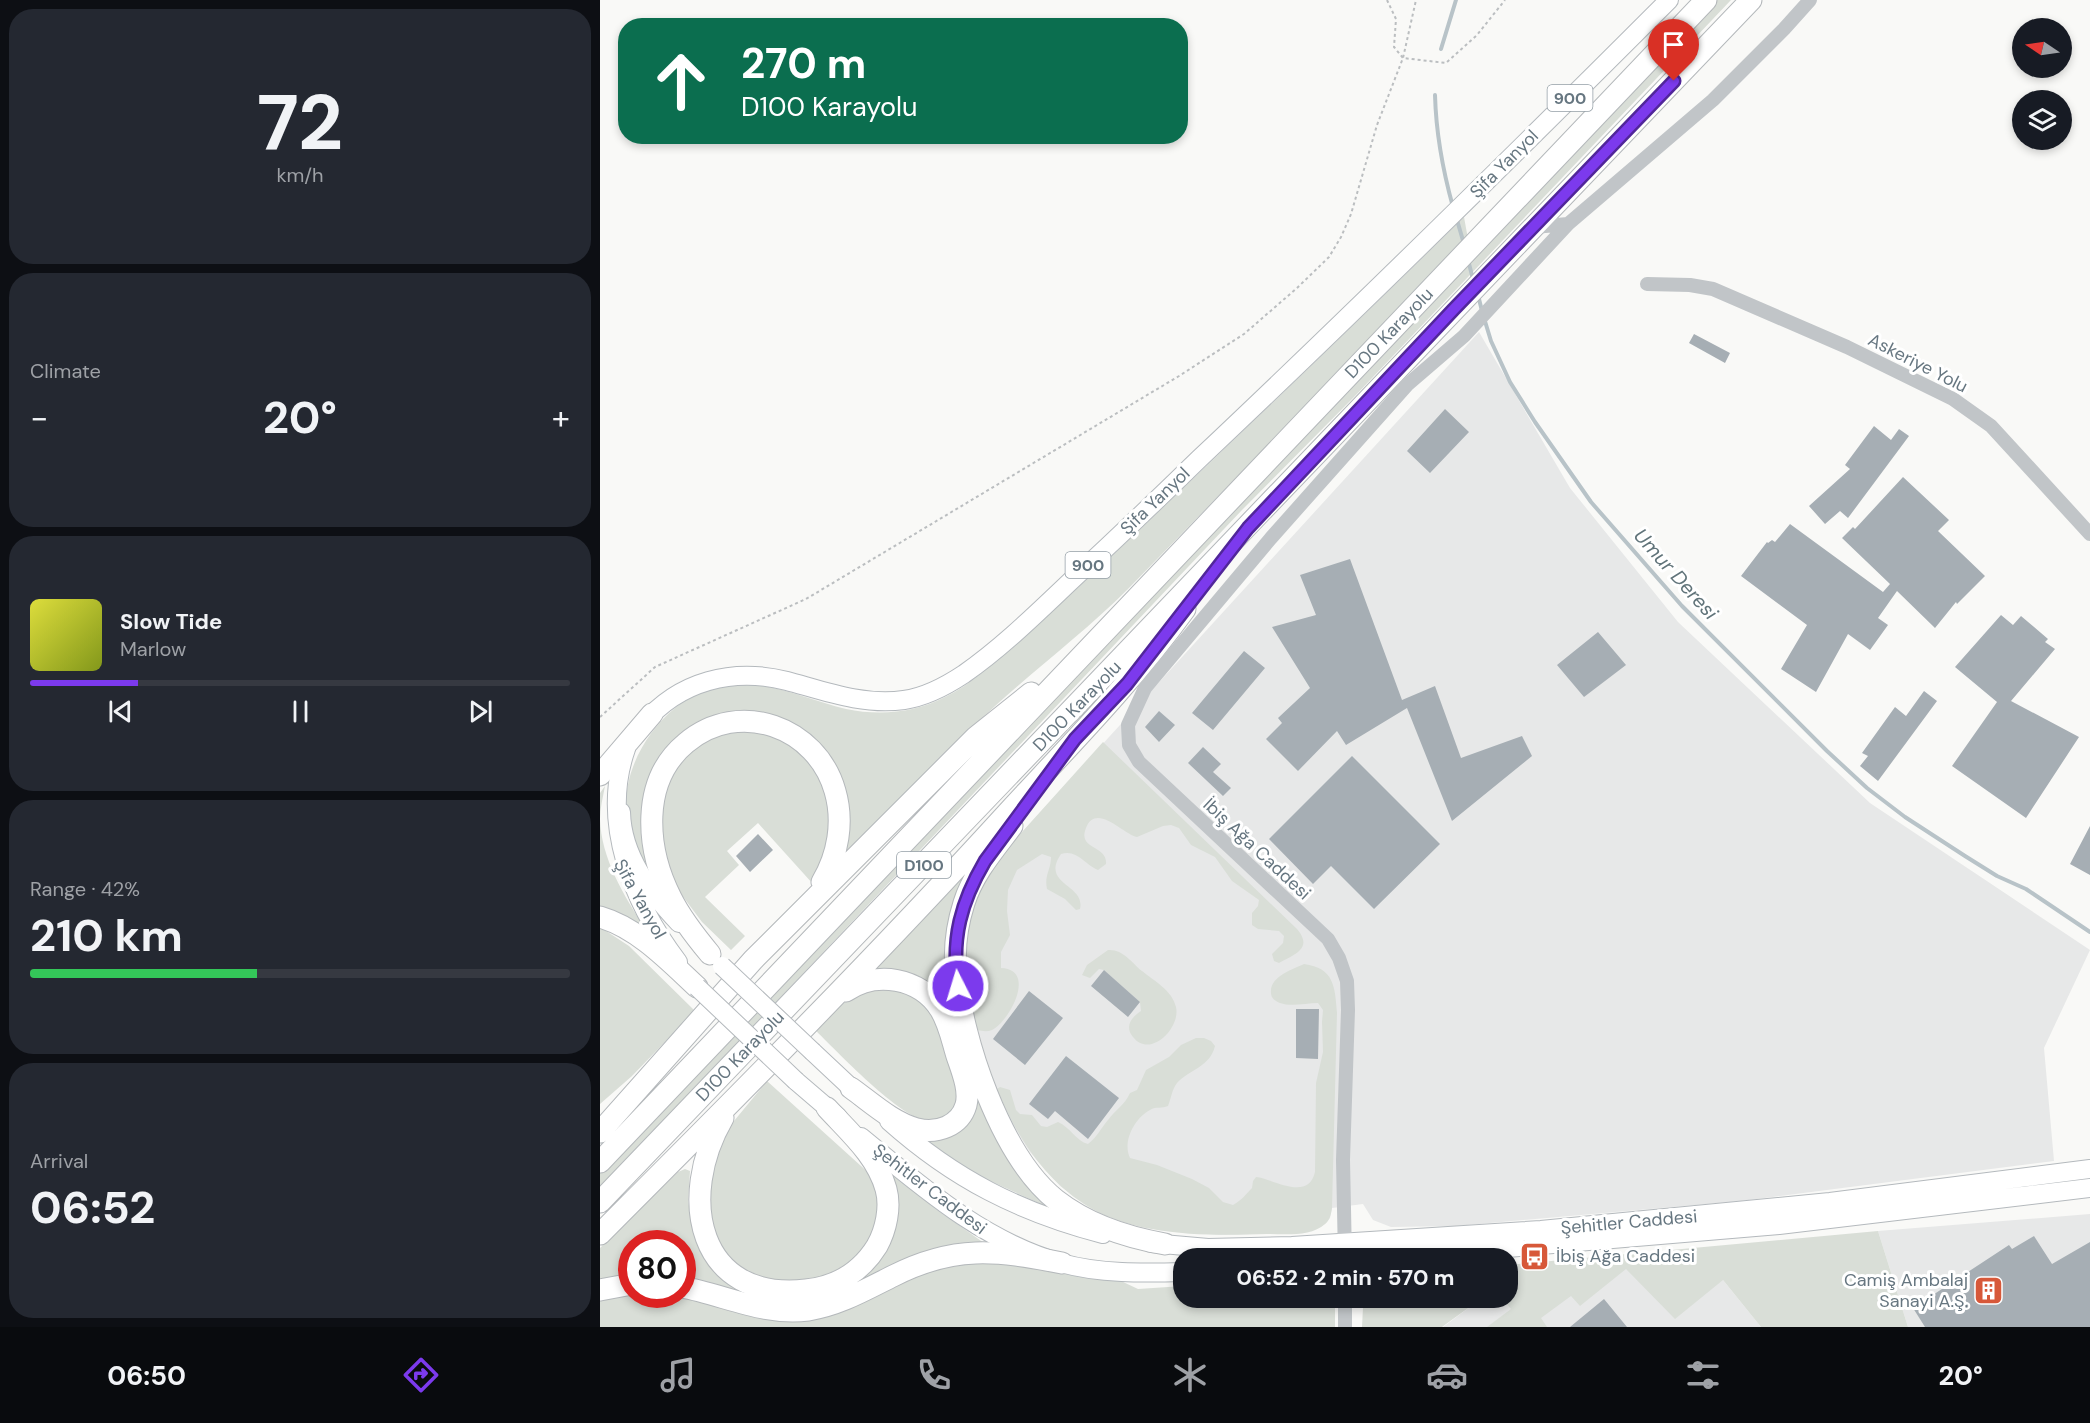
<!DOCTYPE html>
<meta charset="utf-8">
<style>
body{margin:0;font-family:"DM Sans",sans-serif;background:#242831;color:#f1f3f6;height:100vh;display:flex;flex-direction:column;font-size:22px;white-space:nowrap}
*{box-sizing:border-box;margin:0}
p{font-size:20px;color:#9ea1a6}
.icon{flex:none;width:33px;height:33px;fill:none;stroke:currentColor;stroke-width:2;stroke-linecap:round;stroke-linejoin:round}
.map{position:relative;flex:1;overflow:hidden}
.details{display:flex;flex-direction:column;gap:9px;padding:9px;background:#0d0f14;width:600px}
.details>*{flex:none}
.banner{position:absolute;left:18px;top:18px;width:570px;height:126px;border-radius:24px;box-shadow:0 3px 9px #0003;background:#0b6e4f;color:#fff;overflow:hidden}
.needle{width:39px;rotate:283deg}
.fabs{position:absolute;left:1412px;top:18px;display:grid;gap:12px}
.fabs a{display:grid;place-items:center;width:60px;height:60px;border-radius:50%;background:#171b24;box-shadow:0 3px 9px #0003;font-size:30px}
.speed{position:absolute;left:18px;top:1230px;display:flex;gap:12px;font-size:30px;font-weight:700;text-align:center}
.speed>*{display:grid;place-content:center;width:78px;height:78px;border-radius:50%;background:#171b24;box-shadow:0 3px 9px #0003;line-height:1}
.speed .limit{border:9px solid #d22;background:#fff;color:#111}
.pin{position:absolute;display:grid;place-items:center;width:51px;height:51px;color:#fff;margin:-62px -26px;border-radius:50% 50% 50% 0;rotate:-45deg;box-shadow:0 0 6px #0007}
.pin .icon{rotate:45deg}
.me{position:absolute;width:66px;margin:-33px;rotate:355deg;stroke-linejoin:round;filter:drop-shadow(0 0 4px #0008)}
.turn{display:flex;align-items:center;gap:21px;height:126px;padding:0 24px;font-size:27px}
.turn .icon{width:78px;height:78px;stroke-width:2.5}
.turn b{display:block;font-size:42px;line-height:51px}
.big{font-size:45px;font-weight:700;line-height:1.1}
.details .widget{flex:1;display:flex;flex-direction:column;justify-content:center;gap:9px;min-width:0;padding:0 21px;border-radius:24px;background:#242831}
.details .dial{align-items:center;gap:0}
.dial b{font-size:78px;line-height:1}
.song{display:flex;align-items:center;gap:18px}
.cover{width:72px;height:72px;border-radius:9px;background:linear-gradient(135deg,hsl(60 70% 55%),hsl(70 70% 35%))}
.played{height:6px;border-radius:3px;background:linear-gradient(90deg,#7c3aed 20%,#363941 20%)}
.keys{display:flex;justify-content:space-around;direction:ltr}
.heat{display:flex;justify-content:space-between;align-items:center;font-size:33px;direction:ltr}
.charge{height:9px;border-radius:4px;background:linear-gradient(90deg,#34c759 42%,#363941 0)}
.trip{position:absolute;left:573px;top:1248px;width:345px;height:60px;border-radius:24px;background:#171b24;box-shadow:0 3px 9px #0003;font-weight:700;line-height:60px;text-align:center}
.tab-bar{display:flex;height:96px;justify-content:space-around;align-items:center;background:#090b0e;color:#9ea1a6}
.tab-bar .icon{width:42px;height:42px}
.tab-bar .active{color:#7c3aed}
.tab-bar b{font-size:27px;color:#f1f3f6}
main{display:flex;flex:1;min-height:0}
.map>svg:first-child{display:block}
.built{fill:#e7e8e8}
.green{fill:#d9ded7}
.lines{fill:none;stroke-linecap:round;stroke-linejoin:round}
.stream{stroke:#b8c3c8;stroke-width:4}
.building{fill:#a6aeb4}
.major-casing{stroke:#b4b9bd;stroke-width:20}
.highway-casing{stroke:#b4b8bb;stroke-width:23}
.path{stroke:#bbbec0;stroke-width:2;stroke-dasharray:3 3;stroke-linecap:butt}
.minor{stroke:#c1c5c8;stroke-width:14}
.major{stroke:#fff;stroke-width:18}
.highway{stroke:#fff;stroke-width:21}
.major-bridge-casing{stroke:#b4b9bd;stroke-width:20;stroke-linecap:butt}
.major-bridge{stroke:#fff;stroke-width:18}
.route-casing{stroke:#51269a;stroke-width:15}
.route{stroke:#7c3aed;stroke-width:10}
.labels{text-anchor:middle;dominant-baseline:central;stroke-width:6;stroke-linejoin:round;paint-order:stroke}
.shield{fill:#fff;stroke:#949fa6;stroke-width:1.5}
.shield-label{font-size:16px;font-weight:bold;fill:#667680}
.street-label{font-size:18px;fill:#667680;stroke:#fff}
.poi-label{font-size:18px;fill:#667680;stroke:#fff;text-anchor:start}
.water-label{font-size:20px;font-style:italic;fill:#61747a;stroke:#fff}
</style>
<main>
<section class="details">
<div class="widget dial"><b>72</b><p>km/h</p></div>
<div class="widget"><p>Climate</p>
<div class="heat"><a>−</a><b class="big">20°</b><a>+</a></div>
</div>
<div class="widget">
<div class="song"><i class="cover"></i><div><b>Slow Tide</b><p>Marlow</p></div></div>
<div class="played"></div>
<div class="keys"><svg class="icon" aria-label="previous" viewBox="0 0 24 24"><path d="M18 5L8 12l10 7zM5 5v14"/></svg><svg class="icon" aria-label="pause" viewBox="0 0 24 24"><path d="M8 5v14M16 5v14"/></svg><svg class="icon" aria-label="next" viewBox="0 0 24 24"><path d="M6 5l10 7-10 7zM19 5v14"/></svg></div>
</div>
<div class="widget"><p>Range · 42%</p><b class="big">210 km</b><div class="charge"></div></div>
<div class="widget"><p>Arrival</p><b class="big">06:52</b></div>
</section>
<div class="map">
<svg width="1490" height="1327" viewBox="0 0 1490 1327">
<rect width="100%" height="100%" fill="#f9f9f7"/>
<path class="built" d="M879,332L970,488L1078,622L1270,803L1490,950L1444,1048L1454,1161L1141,1201L856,1226L791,1227L773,1220L763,1204L732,1208L730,1218L725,1224L707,1232L621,1235L559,1230L518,1220L498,1212L460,1186L429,1151L410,1120L394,1082L381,1043L370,997L404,852Z
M1490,1214V1327H1308L1278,1231Z
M1016,1258L1123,1280L1161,1327H843L882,1298H908Z"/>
<path class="green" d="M1117,0H1131L755,396L642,510L0,1188V1173Z
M864,217L868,239L528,589C480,637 424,677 375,725C328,771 284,820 239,868L247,796L244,784L235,764L161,715L63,759L58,889C53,883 47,877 43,870C38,861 26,817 26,807C25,769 47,731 75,708C84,700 95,695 106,691C155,672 199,698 246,709C280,716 314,713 345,697C370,685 391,665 411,646C448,615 483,583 518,550C634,440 750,329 864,217Z
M140,728L186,738L223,778L233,832L213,884L158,823L127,851L139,865L105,897L145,936L131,950L102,922L81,894L70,873L59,828L65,784L93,745Z
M503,742L697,929C713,948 696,954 679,963L674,961L672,954L683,943L684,936L679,931L658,929L652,925V913L658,906L659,900L632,881L615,857L591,845L579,828L571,825L563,826L537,837C524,835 496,802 486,828C477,850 508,845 506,864L498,870C484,864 477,849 461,854C440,885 486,884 480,909L476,910L465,899L447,889C444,875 451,870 451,857L442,854L417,870L408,890L407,911L410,935L401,952V968C437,969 410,1021 392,1030C387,1032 382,1031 377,1030L370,997L364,956L370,916L383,883L404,852Z
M5,786C3,797 0,808 0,819C1,858 24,896 45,928L0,909V793Z
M381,852L366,880L364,1045L459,1212L379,1176L320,1138L361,1127L349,1010L264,976Z
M0,927L29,946L95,1011L32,1076L0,1104Z
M508,950C523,949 531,962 542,971C554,981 572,990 576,1007C581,1028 550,1059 533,1037C524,1026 532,1017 541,1011L540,1002L504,970L499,969L490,978L482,975L487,965Z
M704,964C734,968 735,986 737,1013L732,1208C731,1214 730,1220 725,1224C711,1237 685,1234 667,1234C609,1236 534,1237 484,1204C442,1177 416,1135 397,1089L400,1087L410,1090L416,1110L420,1114L432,1115L441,1126L447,1127L458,1122C470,1127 476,1141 488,1144C497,1137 501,1128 508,1120C516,1109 524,1106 530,1093L537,1090L546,1070L569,1057L581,1045L596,1038H604L611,1041L615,1046C610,1067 590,1069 577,1083C572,1089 571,1099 568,1106C562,1109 556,1106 550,1110C535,1118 522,1141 530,1158L557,1165L592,1179L609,1188L623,1202L633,1205C641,1201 647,1193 652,1188L653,1181L656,1177C674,1179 708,1202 715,1172L716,1083L723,1052L722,1022L723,1010L718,1003C706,1003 691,1007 680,1003C675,1001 671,998 671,993C669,977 693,969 704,964Z
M279,986L314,995L338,1021L358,1084L357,1104L348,1118C342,1119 335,1121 329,1121C301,1120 236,1050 214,1029L246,1001Z
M167,1081L271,1175L281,1205L274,1232L254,1262L210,1283L169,1281L130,1262L110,1230L108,1179L129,1127Z
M283,1165L336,1209L384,1243L256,1286L188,1303L83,1280L82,1244H32L31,1277L0,1283V1248L78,1172L85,1169L90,1171L88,1201L94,1232L157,1295L271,1265Z
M1278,1231L1308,1327H1161L1123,1280L1075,1319L1026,1269L980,1306L971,1296L941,1318L947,1327H887L911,1309L902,1298H908V1265Z
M384,1259L521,1281L538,1289L583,1286L584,1298H735V1327H0V1298L32,1294L81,1295L147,1312L318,1271Z
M766,1298H882L842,1327H762L763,1307Z"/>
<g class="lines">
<path class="stream" d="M841,49L856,0
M835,95C836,133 843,171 853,207
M857,220L864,244
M868,260L873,279
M878,295L882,311
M884,318L891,341L910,382L935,422L991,502L1082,606L1227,751L1267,788L1305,817L1365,856L1397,876L1426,889L1490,932"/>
</g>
<path class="building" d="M1094,334L1130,353L1125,363L1089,343Z
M845,409L869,432L830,473L807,451Z
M1274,426L1291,440L1299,429L1309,436L1248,518L1240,511L1225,524L1209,506L1250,469L1245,465Z
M1303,477L1349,520L1338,531L1385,576L1357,604L1356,602L1335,628L1297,591L1278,618L1288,625L1270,650L1248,634L1216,692L1181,669L1207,625L1141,576L1167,542L1168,543L1172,540L1175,542L1190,524L1283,592L1290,584L1242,538L1253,527L1255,529Z
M750,559L802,700L835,686L861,758L922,736L932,756L852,821L807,708L746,745L737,731L698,771L666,739L682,723L678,718L710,688L672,627L716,615L700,575Z
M1401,615L1413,625L1421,616L1448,639L1445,642L1455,649L1411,701L1479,737L1426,818L1352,766L1397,702L1355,667Z
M998,632L1026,665L984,697L957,665Z
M644,651L665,668L613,730L592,713Z
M1324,691L1337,701L1278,781L1260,766L1268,756L1262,753L1295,707L1306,716Z
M559,711L575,725L559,742L545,727Z
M603,747L621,764L613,772L631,788L623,796L588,763Z
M752,756L840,844L774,909L731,866L713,884L669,839Z
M1490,826V875L1470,864Z
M158,834L173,850L150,872L136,856Z
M504,970L540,1002L528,1017L491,986Z
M429,991L463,1018L425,1065L393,1039Z
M696,1009H719L718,1059L696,1058Z
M466,1056L519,1098L488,1139L455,1111L448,1119L429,1104Z
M1434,1236L1452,1264L1490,1242V1327H1325L1313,1308L1409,1245L1412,1249Z
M1004,1299L1027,1327H970Z"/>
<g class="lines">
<defs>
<path id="major" d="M43,724C79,681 133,667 187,681C224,691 264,706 304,700C325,697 346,686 364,674C404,646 439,611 474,578C516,539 558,499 599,459C758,309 914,155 1069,0
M26,749C0,823 33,903 78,962
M21,812C22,856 50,892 79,923
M213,1052L261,1097
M196,1081L238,1117
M289,1121C354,1179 419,1212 503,1234
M261,1137C322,1187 383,1241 461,1263C500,1274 543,1273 584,1272
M551,1243L608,1248L692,1246L941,1230L1230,1202L1490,1169
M788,1258L1179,1225L1490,1188"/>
<path id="highway" d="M0,775L52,714
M412,826C394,850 373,874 364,903C357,925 354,948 356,970C361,1039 401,1156 456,1200C488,1225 525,1237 565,1244
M0,917C38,928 69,961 97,987
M110,954C95,936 81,918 71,898C46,849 40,781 86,743C139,698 217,727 235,791C244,822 238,855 222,882
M246,991C276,970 320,978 340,1009C349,1023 352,1040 357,1056C362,1071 370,1090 366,1105C360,1126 337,1134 317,1129C292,1122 272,1103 251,1088
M123,1118C77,1197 97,1302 206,1290C236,1287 261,1272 277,1246C286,1230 291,1207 286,1189C277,1156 249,1132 227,1108
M0,1132L153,960L376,737L431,693
M0,1162L1106,0
M0,1202L1151,0
M0,1234C139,1095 277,956 410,810C470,745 533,681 585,609
M82,1287C124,1295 166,1316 208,1310C239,1305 265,1290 293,1276C354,1245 396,1250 462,1263
M0,1290L32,1284"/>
</defs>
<use href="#major" class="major-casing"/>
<use href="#highway" class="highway-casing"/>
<path class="path" d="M787,0L796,19L794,47L803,58L846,63L877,35L905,0
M0,717L55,667L206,599L579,376L644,334L697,288L729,257L741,237L751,214L777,125L803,58L816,0"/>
<path class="minor" d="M934,227L968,224L1113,100L1184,29L1210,0
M1047,284L1090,285L1113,289L1247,347L1353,399L1391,426L1490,534
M745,1258L743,1160L748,1010L747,981L739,958L728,939L539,762L529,745L528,725L545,688L671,538L807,385L864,336L968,224
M745,1298V1327"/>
<use href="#major" class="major"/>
<use href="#highway" class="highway"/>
<defs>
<path id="major-bridge" d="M122,966L213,1052
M97,987L196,1081"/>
</defs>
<use href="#major-bridge" class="major-bridge-casing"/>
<use href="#major-bridge" class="major-bridge"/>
</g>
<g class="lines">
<defs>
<path id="route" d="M358,986C351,938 361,902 385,861L475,739L527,684L648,528L853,310L1074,81"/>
</defs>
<use href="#route" class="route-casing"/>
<use href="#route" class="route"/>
</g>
<defs>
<symbol id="bus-square" viewBox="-11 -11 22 22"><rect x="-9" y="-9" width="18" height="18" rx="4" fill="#d75839" stroke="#fff"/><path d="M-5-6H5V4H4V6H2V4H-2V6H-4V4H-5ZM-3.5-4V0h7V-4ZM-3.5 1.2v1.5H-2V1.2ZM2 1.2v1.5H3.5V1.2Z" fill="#fff"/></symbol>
<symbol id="building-square" viewBox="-11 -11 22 22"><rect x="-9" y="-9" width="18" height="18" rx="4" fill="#d75839" stroke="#fff"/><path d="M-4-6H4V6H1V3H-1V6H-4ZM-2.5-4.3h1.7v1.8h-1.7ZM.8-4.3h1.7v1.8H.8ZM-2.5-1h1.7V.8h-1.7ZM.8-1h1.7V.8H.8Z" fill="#fff"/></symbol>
</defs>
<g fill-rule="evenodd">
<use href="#bus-square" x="918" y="1240" width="33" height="33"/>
<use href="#building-square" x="1372" y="1274" width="33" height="33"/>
</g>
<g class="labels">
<g class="shield">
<rect x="947.5" y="85" width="45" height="26" rx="4.5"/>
<rect x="465.5" y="552" width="45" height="26" rx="4.5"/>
<rect x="297" y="852" width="54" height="26" rx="4.5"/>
</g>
<g class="shield-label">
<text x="970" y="98">900</text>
<text x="488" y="565">900</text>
<text x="324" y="865">D100</text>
</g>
<g class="street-label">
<text transform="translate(904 164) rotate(-45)">Şifa Yanyol</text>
<text transform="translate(789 333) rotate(-46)">D100 Karayolu</text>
<text transform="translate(1318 363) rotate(27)">Askeriye Yolu</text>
<text transform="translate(555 501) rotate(-44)">Şifa Yanyol</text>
<text transform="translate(477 706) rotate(-46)">D100 Karayolu</text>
<text transform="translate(657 849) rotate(43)">İbiş Ağa Caddesi</text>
<text transform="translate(40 899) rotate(61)">Şifa Yanyol</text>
<text transform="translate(140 1056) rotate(-46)">D100 Karayolu</text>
<text transform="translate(330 1189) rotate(37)">Şehitler Caddesi</text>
<text transform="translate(1029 1222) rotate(-5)">Şehitler Caddesi</text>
</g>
<g class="poi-label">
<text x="956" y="1256">İbiş Ağa Caddesi</text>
<text x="1368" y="1280" text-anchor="end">Camiş Ambalaj<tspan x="1368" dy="21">Sanayi A.Ş.</tspan></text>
</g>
<g class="water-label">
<text transform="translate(1076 574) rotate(48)">Umur Deresi</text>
</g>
</g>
</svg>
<div class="fabs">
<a><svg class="needle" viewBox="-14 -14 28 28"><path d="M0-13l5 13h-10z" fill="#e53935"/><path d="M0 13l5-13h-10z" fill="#9ea1a6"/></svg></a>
<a><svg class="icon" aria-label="layers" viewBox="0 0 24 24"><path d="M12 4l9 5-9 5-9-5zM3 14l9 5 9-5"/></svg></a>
</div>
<div class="speed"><div class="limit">80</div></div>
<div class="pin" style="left:1074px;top:81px;background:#d93025"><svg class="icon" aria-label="arrive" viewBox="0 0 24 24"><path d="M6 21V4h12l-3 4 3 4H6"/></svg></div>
<svg class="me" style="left:358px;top:986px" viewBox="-20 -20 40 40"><circle r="17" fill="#7c3aed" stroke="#fff" stroke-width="3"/><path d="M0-11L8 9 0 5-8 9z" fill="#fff"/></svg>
<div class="trip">06:52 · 2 min · 570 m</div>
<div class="banner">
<div class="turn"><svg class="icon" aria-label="ahead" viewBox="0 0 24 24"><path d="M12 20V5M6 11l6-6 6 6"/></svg><div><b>270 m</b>D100 Karayolu</div></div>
</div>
</div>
</main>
<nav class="tab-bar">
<b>06:50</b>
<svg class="icon active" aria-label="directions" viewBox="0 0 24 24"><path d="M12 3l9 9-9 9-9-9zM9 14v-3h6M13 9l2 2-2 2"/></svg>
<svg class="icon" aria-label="music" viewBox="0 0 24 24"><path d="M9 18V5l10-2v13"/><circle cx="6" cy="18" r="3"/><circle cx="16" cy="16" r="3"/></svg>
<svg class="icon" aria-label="phone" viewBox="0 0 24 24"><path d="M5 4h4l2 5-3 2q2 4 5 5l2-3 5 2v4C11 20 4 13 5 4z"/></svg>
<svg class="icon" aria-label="climate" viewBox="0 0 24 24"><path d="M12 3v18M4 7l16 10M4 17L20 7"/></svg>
<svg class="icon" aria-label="car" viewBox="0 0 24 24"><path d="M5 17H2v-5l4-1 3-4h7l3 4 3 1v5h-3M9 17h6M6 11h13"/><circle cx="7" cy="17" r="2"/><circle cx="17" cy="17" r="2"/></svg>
<svg class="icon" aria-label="filters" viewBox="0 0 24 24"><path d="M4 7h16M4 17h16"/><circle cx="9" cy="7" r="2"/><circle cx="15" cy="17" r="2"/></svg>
<b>20°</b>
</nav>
